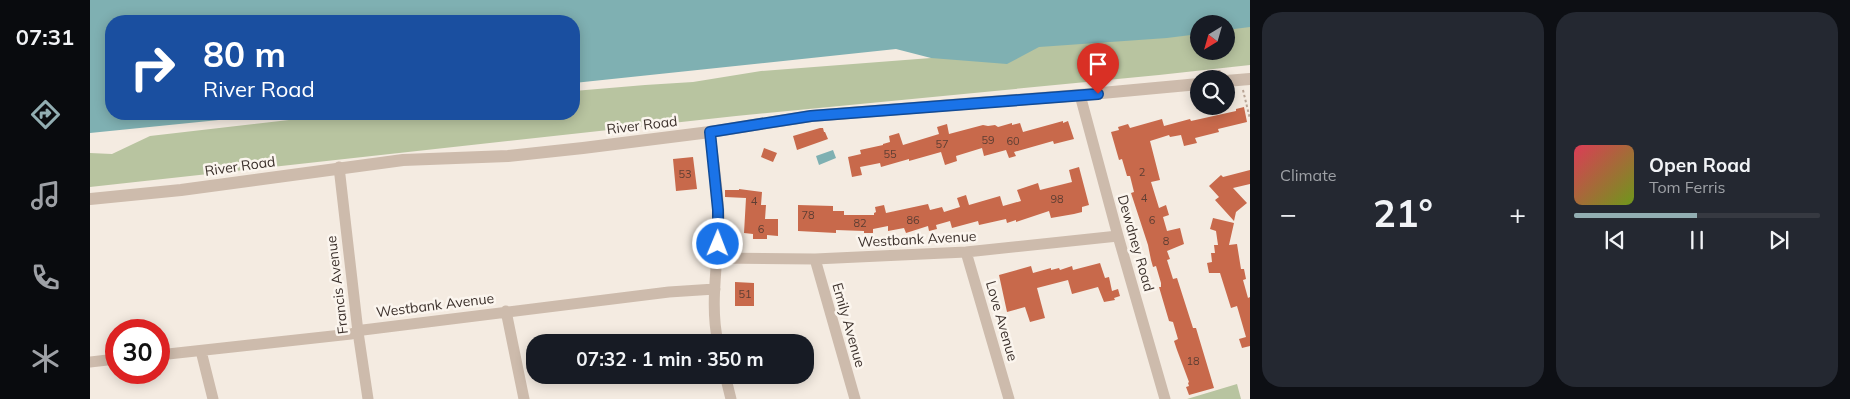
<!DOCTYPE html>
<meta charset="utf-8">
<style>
body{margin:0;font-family:Mulish,sans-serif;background:#242831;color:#f1f3f6;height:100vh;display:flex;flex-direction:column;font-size:19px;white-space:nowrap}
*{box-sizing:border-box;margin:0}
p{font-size:16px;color:#9ea1a6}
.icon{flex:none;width:28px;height:28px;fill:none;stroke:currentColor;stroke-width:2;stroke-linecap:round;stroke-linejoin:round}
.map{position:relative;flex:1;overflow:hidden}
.side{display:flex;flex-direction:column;gap:12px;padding:12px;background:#0d0f14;width:600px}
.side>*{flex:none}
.guide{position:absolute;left:15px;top:15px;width:475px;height:105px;border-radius:20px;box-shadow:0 2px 12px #0003;background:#1a4fa0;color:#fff;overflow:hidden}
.needle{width:32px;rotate:217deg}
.tools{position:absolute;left:1100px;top:15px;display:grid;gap:10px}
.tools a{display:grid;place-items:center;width:45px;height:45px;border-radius:50%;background:#171b24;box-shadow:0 2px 12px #0003;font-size:25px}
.speed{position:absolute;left:15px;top:319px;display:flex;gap:10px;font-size:25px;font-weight:700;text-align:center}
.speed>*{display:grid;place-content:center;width:65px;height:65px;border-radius:50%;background:#171b24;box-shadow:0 2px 12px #0003;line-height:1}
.speed .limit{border:8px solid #d22;background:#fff;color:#111}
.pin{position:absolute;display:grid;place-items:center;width:42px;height:42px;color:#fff;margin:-51px -21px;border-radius:50% 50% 50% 0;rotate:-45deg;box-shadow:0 0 5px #0007}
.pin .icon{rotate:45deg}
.me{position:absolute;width:55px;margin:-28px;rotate:1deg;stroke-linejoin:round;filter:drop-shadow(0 0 4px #0008)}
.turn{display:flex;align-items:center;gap:18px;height:105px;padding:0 15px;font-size:22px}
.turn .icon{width:65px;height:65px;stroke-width:2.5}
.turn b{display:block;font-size:35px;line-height:42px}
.big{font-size:38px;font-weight:700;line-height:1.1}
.side .widget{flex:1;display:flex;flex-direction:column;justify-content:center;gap:8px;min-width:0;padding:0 18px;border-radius:20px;background:#242831}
.song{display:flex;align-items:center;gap:15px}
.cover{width:60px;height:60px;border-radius:8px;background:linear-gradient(135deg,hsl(350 70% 55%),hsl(80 70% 35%))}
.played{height:5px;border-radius:2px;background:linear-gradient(90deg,#92aeb2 50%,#363941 50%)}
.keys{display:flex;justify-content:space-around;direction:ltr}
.heat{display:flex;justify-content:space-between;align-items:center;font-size:28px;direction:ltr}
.side .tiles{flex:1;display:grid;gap:12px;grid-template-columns:repeat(2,1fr)}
.trip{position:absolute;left:436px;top:334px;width:288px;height:50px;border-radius:20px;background:#171b24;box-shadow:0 2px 12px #0003;font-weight:700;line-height:50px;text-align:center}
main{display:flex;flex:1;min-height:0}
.tabs{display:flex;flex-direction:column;width:90px;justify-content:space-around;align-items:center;background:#090b0e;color:#9ea1a6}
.tabs .icon{width:35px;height:35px}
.tabs .selected{color:#92aeb2}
.tabs b{font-size:22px;color:#f1f3f6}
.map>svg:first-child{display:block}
.green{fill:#b8c4a0}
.water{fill:#7fb0b2}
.building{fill:#c8694b}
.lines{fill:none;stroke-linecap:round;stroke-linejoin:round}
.path{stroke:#b9a596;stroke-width:2;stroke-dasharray:2.5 2.5;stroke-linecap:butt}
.minor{stroke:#cdbbac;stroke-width:11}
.tertiary{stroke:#cdbbac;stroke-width:12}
.route-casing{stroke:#114b97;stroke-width:12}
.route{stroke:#1a73e8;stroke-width:9}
.labels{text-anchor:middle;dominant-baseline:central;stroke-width:5;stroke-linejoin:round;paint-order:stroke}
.number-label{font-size:11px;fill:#5e3e33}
.street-label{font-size:14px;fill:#3b302b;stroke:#fbf5ee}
</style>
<main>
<nav class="tabs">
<b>07:31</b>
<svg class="icon selected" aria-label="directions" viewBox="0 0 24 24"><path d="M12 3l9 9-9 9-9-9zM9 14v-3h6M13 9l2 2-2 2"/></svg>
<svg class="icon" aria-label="music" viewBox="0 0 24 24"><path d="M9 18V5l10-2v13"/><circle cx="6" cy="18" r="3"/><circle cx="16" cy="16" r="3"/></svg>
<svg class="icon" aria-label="phone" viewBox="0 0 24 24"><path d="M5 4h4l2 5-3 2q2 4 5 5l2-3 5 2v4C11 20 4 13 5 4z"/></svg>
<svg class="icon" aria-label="climate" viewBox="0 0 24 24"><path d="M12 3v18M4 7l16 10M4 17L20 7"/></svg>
</nav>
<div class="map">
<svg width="1160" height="399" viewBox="0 0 1160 399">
<rect width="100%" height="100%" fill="#f4ebe1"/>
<path class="green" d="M1160,24V65L1069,75L646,116L0,187V153L22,154L60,136L251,114H484V91L555,85L603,82L671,71L867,56L955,43L1109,32V51H1136V28Z
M1147,384L1151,399H1097Z"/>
<path class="water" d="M0,0H1160V27L1136,30V24H1109V34L1077,38L949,47L917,64L841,58L806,49L484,83V21H21V114H188L0,133Z
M743,150L746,158L729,165L726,156Z"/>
<path class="building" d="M1154,107L1157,122L1128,129L1129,132L1105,138L1107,143L1094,146L1091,135L1080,137L1079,135L1060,141L1070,180L1061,182L1069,208L1076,205L1079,215L1073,217L1077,231L1090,228L1094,244L1077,251L1080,259L1077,260L1083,279L1087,278L1103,328H1106L1124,388L1099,395L1096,387L1099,386L1098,383L1099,382L1087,350L1084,341L1088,339L1083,322L1079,321L1069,287H1071V283L1066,266L1063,267L1061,260L1058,245L1041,193L1044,192L1040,176H1037L1032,159L1029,160L1021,132L1029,130L1028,127L1038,124L1040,128L1072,119L1074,126L1100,119L1101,121L1146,111V109Z
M973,121V123L978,121L984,139L964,144L963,141L924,152L926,156L919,158L916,150L894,156L892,148L866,156L867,161L855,165L851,152L819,161V159L791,167L790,163L770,167L772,175L762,177L758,157L771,154L770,150L793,145V144L800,142L799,136L809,133L813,145L849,134L847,127L857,124L859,134L893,125L898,126L905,125L908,127L922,123V125L930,123L933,132Z
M730,128H733L734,132H735L738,139L707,150L703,136Z
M674,148L687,153L683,162L671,157Z
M603,157L607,189L586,191L583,159Z
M989,167L999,205L992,207V212L984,214L961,218L959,211L926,222V220L917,223L916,219L889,225L888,221L862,228L860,221L846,225L847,229L839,231L838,226L816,233L814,228L798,231V226L783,229V233H774V231L746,230V233L708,231V205L743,206V211H754V215H784V213L786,212L785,207L794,205L796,213L838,204L840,210L852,207L854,212L870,207L867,198L876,195L879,205L910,196L913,206L931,201L927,190L948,183L950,190L982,182L979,170Z
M1160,170V184L1143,188L1157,203L1146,212L1144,221L1125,200L1129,197L1119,186L1131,175L1133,177Z
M649,189L672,192L671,205H676L675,219H688V236L677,235V239H663V234L654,233L656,198L635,197V190H649Z
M1123,218L1144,223L1139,245L1147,244L1151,269H1154L1156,279L1153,280L1158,298L1160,297V346L1152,348L1149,339L1156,337L1147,306L1141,308L1130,273H1119L1117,263L1122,262L1121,253H1125L1124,245H1128L1126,231L1120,229Z
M1010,263L1015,278L1019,277L1022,291L1028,289L1030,296L1024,298L1025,300L1014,302L1008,287L982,294L978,280L947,288L955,318L940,322L935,307L917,312L909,275L941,266L943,273L961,268V270L969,268L970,270L982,266L983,270Z
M645,282L664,283V306H645Z"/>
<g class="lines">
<path class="path" d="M1113,73L1131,71
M1153,90L1160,119"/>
<path class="minor" d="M990,95L1028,236L1075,399
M620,132C623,160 628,189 629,216C629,257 619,304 628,342
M249,167L268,332L278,399
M876,252L919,399
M628,258L725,259L876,252L1028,236
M725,259L765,399
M416,311L434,399
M111,351L123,399
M69,355L261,334L273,330L579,292L625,289
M0,362L26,359
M635,375L641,399"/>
<path class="tertiary" d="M1136,81L1160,79
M0,199L91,190L313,160L418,156L493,148L620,132L721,116L990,95L1109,84"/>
</g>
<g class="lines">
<defs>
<path id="route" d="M628,244V210L620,132L721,116L1008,94"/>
</defs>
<use href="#route" class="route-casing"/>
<use href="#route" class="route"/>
</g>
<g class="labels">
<g class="number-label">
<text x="898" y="140">59</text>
<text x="923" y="141">60</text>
<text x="852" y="144">57</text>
<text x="800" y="154">55</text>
<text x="1052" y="172">2</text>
<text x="595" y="174">53</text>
<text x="1054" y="198">4</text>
<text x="967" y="199">98</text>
<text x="664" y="201">4</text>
<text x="718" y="215">78</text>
<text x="823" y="220">86</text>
<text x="1062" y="220">6</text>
<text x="770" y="223">82</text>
<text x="671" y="229">6</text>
<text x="1076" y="241">8</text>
<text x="655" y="294">51</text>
<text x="1103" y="361">18</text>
</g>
<g class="street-label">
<text transform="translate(552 125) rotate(-7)">River Road</text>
<text transform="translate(150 166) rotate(-8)">River Road</text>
<text transform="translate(827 239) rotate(-3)">Westbank Avenue</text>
<text transform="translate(1046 243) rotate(74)">Dewdney Road</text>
<text transform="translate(247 285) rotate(-97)">Francis Avenue</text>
<text transform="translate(345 305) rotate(-7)">Westbank Avenue</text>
<text transform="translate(912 321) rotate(74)">Love Avenue</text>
<text transform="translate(759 325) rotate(74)">Emily Avenue</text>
</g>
</g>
</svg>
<div class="tools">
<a><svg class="needle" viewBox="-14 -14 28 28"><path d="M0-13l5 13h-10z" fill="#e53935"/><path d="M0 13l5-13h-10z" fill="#9ea1a6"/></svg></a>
<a><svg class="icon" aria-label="search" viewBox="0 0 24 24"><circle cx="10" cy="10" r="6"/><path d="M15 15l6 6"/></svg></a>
</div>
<div class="speed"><div class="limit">30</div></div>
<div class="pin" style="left:1008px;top:94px;background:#d93025"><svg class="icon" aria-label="arrive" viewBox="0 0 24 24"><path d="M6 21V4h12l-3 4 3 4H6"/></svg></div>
<svg class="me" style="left:628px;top:244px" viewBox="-20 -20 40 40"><circle r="17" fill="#1a73e8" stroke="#fff" stroke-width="3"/><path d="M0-11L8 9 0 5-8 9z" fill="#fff"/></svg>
<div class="trip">07:32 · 1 min · 350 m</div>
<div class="guide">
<div class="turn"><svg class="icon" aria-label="right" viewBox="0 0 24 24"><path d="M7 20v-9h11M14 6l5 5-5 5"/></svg><div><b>80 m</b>River Road</div></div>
</div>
</div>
<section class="side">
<div class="tiles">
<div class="widget"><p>Climate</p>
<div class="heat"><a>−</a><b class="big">21°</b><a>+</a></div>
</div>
<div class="widget">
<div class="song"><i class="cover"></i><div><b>Open Road</b><p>Tom Ferris</p></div></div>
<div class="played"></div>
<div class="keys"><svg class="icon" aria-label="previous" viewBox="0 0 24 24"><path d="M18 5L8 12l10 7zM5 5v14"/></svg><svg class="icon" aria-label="pause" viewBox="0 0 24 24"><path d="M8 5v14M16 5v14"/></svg><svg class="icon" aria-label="next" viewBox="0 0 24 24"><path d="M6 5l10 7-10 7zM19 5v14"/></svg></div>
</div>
</div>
</section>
</main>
